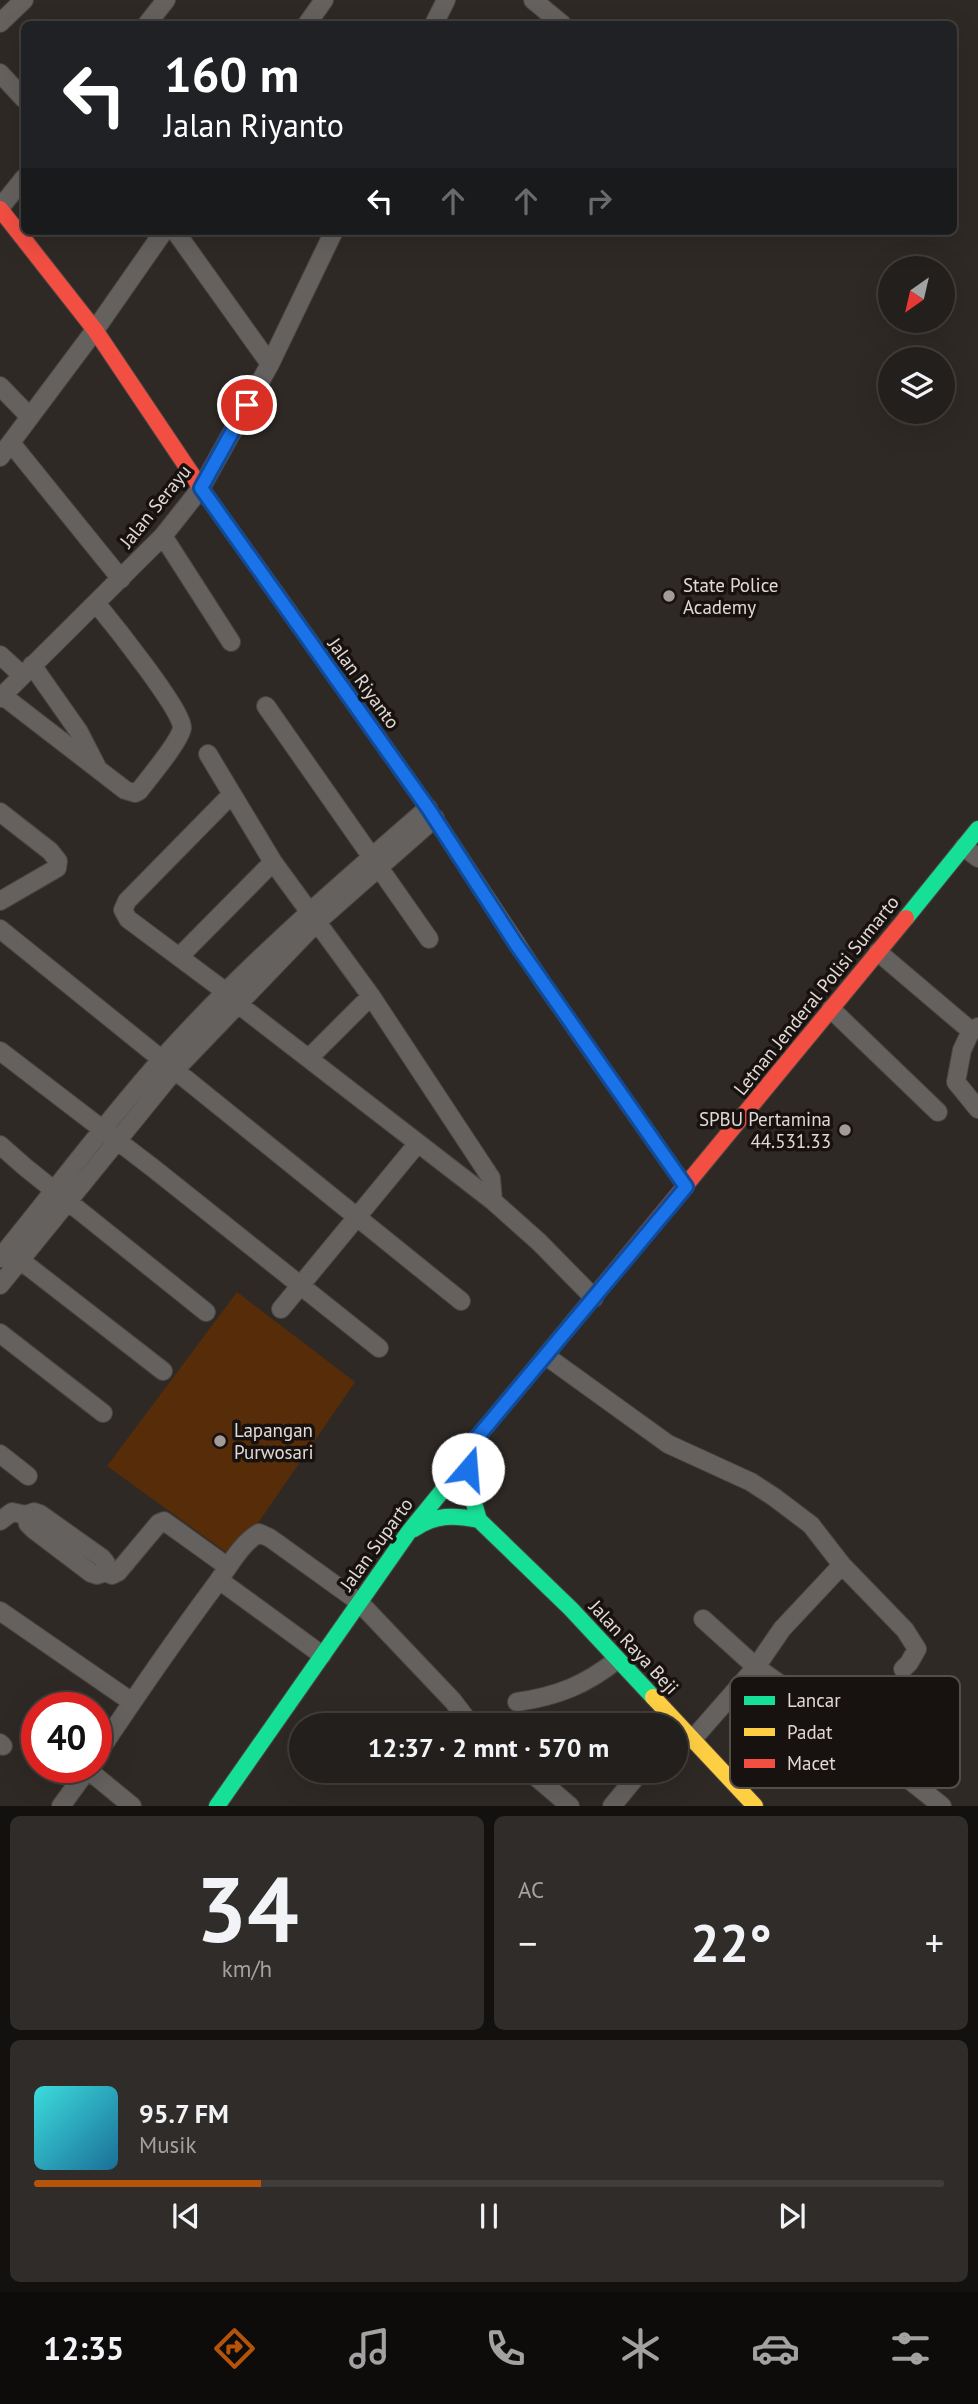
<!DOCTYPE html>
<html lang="id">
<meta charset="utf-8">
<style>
body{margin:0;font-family:"PT Sans",sans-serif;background:#2f2c29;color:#f1f3f6;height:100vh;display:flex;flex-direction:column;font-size:26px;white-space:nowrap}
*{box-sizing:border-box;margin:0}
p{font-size:23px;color:#a3a2a3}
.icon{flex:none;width:38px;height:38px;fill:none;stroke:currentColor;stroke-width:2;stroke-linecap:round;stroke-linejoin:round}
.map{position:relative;height:1806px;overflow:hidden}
.drawer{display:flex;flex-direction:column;gap:10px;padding:10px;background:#13110f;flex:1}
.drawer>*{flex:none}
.guide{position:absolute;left:21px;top:21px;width:936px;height:214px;border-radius:10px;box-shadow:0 7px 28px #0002,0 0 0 2px #403d3b;background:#202124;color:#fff;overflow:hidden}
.needle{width:46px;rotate:214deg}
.tools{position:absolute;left:878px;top:256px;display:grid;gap:14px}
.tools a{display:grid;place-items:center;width:77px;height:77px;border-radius:50%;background:#231f1c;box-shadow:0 7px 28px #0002,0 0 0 2px #403d3b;font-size:35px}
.speed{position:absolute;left:21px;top:1692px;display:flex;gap:14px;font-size:35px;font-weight:700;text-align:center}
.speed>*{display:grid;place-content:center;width:91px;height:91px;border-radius:50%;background:#231f1c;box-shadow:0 7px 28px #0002,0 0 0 2px #403d3b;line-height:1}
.speed .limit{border:10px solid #d22;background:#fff;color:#111}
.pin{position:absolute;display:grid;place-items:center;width:60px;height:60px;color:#fff;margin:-30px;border:4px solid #fff;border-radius:50%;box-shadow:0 2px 7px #0007}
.me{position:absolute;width:77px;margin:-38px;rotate:18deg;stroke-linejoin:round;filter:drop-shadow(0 0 5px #0008)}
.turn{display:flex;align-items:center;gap:24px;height:147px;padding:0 28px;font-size:32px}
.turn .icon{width:91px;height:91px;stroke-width:2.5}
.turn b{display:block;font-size:49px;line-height:60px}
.lanes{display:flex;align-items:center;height:66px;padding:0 28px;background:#0003;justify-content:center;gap:35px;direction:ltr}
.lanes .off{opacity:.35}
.big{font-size:52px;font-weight:700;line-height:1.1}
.drawer .widget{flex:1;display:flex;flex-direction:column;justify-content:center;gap:10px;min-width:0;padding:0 24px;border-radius:10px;background:#2f2c29}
.drawer .dial{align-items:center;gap:0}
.dial b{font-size:91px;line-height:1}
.song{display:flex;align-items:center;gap:21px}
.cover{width:84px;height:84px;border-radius:10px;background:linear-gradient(135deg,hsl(180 70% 55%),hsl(200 70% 35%))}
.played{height:7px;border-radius:4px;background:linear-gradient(90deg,#b45309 25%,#403d3b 25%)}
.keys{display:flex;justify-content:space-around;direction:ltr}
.heat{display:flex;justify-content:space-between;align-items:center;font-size:38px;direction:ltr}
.drawer .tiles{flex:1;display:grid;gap:10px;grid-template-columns:1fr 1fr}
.widget:last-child{grid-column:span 2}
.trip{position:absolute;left:289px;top:1713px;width:399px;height:70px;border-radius:35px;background:#231f1c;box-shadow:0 7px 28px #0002,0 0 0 2px #403d3b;font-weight:700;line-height:70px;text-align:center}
.tabs{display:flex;height:112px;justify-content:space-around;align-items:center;background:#0e0c0b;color:#a3a2a3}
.tabs .icon{width:49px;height:49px}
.tabs .selected{color:#b45309}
.tabs b{font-size:32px;color:#f1f3f6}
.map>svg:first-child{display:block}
.green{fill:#562c09}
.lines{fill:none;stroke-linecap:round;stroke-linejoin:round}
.street-casing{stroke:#4b4542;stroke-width:20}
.fast-casing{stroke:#4b4542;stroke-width:18}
.slow-casing{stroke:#4b4542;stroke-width:18}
.jam-casing{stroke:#4b4542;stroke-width:18}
.street{stroke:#64615f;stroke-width:18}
.fast{stroke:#16e098;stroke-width:16}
.slow{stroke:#ffcf43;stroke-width:16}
.jam{stroke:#f24e42;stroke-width:16}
.route-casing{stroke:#114b97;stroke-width:18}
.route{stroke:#1a73e8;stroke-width:12}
.poi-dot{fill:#a39b97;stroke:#17120f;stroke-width:2.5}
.labels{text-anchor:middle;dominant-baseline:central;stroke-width:7;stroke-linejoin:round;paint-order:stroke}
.street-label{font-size:19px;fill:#e1d9d5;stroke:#17120f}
.poi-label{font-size:19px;fill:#e1d9d5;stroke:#17120f;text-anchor:start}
.key{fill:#17120f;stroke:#544e4a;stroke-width:2}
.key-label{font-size:19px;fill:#e1d9d5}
</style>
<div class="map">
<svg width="978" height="1806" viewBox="0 0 978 1806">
<rect width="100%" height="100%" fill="#2f2925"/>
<path class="green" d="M237,1292L355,1382L234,1558L107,1466Z"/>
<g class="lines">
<defs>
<path id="street" d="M533,0L562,24
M0,23L24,0
M147,24L166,0
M307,24L324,0
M434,24L446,0
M0,73L24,99
M0,208L24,178
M175,231L270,364
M0,386L29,416
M11,443L121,579
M0,457L95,330L164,231
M163,536L231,642
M0,655L22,675
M32,665L79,732L96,765
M3,696L125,790L135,793L139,791C149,778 180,741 182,728C184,712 110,620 96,603
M0,698L163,536L201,488L270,364L334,231
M266,706L429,939
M208,754L232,794
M0,812L50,851L58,861L57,868L0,901
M964,847L978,858
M0,929L461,1301
M878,952L971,1031L978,1027
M179,957L273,862
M831,1009L938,1112
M971,1031L962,1050L956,1082L978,1109
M0,1051L153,1168L379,1348
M309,1058L371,996
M0,1145L25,1167L206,1312
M493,1201L491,1178L371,996L273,862L232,794L127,901L123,910L128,919L226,992L238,1004L493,1201L539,1242L594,1298
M11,1253L163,1371
M0,1258C54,1192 105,1123 161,1060C243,968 336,888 428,808
M0,1285L174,1071L317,922L435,818
M281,1309L418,1143
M0,1333L103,1413
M546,1356L668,1444L751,1482L774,1497L811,1525L842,1565L905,1630L917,1649L909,1663L903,1669
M0,1454L28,1476
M34,1512L40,1514L102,1558L106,1563V1572L97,1575L91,1573L33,1529L28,1524L26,1515Z
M0,1521L12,1512L26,1515
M106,1572L112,1575L118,1572L159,1523L164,1521L228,1567
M219,1580L322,1655
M0,1611L132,1702
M703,1619L756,1667L782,1629L842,1565
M517,1702C558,1696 585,1685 617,1660
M692,1740L756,1667L858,1739L942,1806
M0,1743L3,1746
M96,1756C134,1699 173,1642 214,1587C227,1570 240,1544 259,1533L270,1538L359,1602L453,1701L472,1726
M89,1768L88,1769L93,1774L132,1806
M529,1771L570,1806
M61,1806L88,1769
M612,1806L641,1771"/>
<path id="fast" d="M906,918L978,829
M472,1451L468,1483L479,1520L571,1609L653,1697
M414,1529C435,1514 455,1515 479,1520
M217,1806L408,1533L451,1480L475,1440L549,1351"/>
<path id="slow" d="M276,593L428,808L543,983
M653,1697L755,1806"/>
<path id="jam" d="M0,209L95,330L201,488L276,593
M543,983L686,1187
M549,1351L906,918"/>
</defs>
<use href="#street" class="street-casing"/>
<use href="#fast" class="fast-casing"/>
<use href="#slow" class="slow-casing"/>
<use href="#jam" class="jam-casing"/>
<use href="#street" class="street"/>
<use href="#fast" class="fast"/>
<use href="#slow" class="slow"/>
<use href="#jam" class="jam"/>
</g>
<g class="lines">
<defs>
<path id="route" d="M247,405L201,488L428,808L516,944L686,1187L475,1440L468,1469"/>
</defs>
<use href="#route" class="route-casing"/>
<use href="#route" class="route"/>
</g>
<g class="poi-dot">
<circle cx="669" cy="596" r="7"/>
<circle cx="845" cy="1130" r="7"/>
<circle cx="220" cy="1441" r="7"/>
</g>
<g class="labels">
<g class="street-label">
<text transform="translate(155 506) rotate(-51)">Jalan Serayu</text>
<text transform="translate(364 683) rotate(54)">Jalan Riyanto</text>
<text transform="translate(816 995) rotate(-51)">Letnan Jenderal Polisi Sumarto</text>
<text transform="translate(376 1544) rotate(-54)">Jalan Suparto</text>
<text transform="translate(634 1647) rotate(47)">Jalan Raya Beji</text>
</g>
<g class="poi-label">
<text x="683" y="585">State Police<tspan x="683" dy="22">Academy</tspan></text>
<text x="831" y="1119" text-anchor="end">SPBU Pertamina<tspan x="831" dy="22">44.531.33</tspan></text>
<text x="234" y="1430">Lapangan<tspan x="234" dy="22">Purwosari</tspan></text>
</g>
</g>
<rect x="730" y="1676" width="230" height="112" rx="10" class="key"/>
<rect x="744" y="1696" width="31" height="9" fill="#16e098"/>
<rect x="744" y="1728" width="31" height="8" fill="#ffcf43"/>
<rect x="744" y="1759" width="31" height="9" fill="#f24e42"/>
<g class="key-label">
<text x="787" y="1707">Lancar</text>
<text x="787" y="1739">Padat</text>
<text x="787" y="1770">Macet</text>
</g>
</svg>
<div class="tools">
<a><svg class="needle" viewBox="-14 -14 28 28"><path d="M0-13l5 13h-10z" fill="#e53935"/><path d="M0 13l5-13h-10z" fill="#a3a2a3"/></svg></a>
<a><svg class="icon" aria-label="layers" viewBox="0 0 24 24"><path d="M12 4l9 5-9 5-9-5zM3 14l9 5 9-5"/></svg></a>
</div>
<div class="speed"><div class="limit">40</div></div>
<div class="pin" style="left:247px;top:405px;background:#d93025"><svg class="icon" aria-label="arrive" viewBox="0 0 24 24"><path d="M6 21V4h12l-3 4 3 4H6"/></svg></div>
<svg class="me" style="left:468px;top:1469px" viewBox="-20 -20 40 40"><circle r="19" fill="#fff"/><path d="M0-13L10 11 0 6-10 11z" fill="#1a73e8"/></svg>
<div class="trip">12:37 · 2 mnt · 570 m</div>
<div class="guide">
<div class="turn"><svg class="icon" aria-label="left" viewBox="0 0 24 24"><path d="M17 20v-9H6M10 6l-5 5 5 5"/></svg><div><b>160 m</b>Jalan Riyanto</div></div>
<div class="lanes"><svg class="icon" aria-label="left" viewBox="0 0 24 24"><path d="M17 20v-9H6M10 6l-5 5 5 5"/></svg><svg class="icon off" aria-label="ahead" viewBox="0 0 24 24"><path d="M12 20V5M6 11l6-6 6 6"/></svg><svg class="icon off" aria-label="ahead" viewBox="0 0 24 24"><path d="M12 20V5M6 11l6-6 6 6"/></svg><svg class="icon off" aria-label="right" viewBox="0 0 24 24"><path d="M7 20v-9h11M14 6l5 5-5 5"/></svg></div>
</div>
</div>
<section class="drawer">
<div class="tiles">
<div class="widget dial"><b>34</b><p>km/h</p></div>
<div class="widget"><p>AC</p>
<div class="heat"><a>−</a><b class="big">22°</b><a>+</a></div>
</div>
<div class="widget">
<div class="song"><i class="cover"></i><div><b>95.7 FM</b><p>Musik</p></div></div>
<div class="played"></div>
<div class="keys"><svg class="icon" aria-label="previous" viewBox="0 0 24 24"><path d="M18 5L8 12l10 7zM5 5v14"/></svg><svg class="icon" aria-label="pause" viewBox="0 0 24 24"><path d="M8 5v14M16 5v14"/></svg><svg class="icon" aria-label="next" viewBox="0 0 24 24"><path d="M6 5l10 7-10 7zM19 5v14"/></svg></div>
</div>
</div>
</section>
<nav class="tabs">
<b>12:35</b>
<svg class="icon selected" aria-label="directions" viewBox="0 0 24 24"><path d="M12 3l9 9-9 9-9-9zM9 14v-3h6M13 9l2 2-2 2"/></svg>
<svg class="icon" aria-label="music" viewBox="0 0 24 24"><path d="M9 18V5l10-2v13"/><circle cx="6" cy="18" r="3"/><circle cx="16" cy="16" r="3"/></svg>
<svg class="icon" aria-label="phone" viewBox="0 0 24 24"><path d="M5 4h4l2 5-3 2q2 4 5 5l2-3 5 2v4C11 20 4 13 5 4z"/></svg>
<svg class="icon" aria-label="climate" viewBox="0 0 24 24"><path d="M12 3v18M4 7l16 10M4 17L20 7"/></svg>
<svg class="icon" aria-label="car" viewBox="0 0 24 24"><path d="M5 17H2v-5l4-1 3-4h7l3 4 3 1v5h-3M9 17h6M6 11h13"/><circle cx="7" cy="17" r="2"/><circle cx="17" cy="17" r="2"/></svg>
<svg class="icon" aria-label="filters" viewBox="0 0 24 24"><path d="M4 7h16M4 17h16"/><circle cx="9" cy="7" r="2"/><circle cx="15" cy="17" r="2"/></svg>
</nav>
